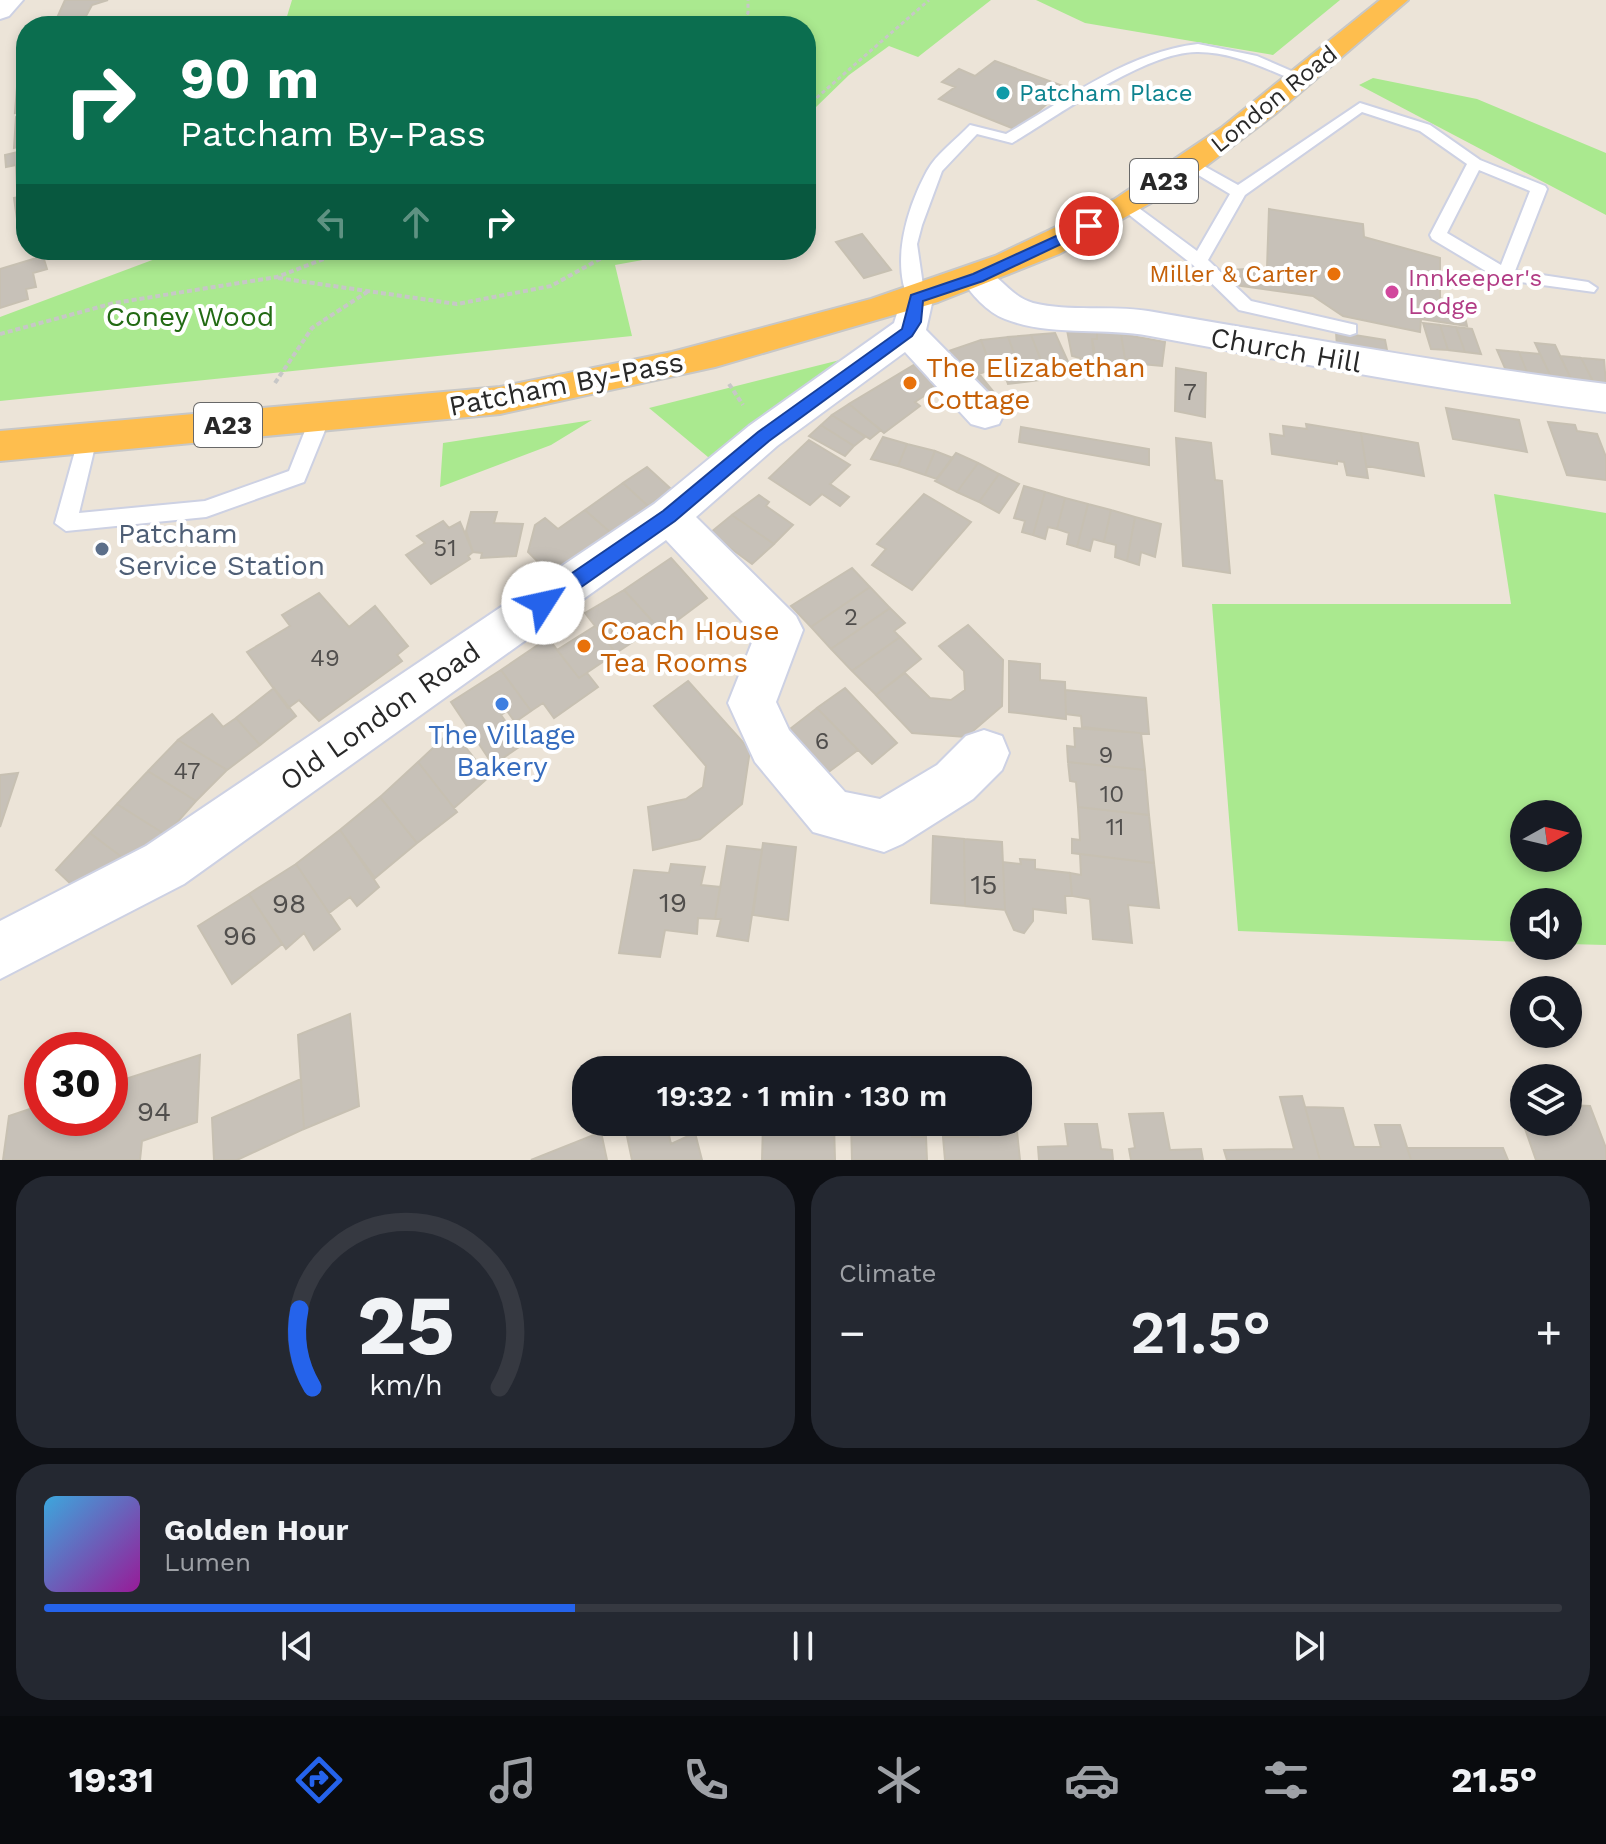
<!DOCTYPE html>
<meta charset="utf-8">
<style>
body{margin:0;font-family:"Work Sans",sans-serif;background:#242831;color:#f1f3f6;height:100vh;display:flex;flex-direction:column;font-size:30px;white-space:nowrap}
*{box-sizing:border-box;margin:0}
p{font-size:26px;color:#9ea1a6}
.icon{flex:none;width:44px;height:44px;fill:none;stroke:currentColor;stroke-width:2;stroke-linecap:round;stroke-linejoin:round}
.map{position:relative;height:1160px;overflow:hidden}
.panel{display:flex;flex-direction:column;gap:16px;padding:16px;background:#0d0f14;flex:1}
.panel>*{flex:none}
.top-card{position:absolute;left:16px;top:16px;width:800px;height:244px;border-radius:32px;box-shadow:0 4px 12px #0003;background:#0b6e4f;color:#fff;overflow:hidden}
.needle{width:52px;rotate:82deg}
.fabs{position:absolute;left:1510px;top:800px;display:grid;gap:16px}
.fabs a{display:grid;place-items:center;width:72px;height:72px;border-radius:50%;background:#171b24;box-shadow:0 4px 12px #0003;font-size:40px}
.speed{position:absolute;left:24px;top:1032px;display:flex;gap:16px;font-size:40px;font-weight:700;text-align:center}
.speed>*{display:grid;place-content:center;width:104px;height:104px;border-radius:50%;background:#171b24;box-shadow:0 4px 12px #0003;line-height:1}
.speed .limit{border:12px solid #d22;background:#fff;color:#111}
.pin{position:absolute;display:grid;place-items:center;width:68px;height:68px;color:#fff;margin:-34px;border:4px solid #fff;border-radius:50%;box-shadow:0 2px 8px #0007}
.me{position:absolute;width:88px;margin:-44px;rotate:55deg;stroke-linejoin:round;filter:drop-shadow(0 0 6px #0008)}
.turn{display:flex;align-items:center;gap:28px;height:168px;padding:0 32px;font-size:36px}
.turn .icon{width:104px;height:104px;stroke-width:2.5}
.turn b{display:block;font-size:56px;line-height:68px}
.lanes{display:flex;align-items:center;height:76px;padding:0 32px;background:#0003;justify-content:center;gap:40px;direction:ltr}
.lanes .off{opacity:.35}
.big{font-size:60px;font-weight:600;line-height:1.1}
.panel .tile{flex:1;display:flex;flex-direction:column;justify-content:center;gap:12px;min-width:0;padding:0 28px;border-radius:32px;background:#242831}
.panel .dial{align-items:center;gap:0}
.dial svg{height:208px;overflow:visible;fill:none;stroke:#363941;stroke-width:7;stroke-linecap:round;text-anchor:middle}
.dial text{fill:#f1f3f6;stroke:none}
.song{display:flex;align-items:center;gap:24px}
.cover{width:96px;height:96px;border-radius:12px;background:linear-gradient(135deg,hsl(200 70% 55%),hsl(300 70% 35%))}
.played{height:8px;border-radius:4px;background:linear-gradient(90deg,#2563eb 35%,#363941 35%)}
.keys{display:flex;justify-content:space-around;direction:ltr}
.heat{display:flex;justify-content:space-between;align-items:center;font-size:44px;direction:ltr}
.panel .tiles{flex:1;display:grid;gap:16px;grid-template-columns:1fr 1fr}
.tile:last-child{grid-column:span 2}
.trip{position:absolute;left:572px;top:1056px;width:460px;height:80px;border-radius:32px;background:#171b24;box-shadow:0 4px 12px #0003;font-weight:600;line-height:80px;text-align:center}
.menu{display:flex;height:128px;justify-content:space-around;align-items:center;background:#090b0e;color:#9ea1a6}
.menu .icon{width:56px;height:56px}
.menu .active{color:#2563eb}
.menu b{font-size:36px;color:#f1f3f6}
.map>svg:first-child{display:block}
.green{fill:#aae98f;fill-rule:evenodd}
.building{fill:#c7c1b8;stroke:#c7c0b2;stroke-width:2}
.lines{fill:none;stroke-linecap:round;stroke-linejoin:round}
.service-casing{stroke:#cdd1e3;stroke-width:4}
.minor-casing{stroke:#cdd1e3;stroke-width:4}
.trunk-casing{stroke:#c7c7c7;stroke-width:4}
.path-far1{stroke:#c7c7c7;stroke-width:3;stroke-dasharray:4 3;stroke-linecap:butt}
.path{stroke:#c7c7c7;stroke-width:4;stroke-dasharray:5 3;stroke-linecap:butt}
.service{fill:#fff;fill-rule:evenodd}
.minor{fill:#fff;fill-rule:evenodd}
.trunk{fill:#febe4e;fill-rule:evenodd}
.route{fill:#2563eb;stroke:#184099;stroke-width:2}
.culture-dot{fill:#0f9aa8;stroke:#fff;stroke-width:3}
.food-dot{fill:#e8710a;stroke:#fff;stroke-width:3}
.hotel-dot{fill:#d1479c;stroke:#fff;stroke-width:3}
.service-dot{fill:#5c6f8a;stroke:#fff;stroke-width:3}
.shop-dot{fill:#3f7fe0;stroke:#fff;stroke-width:3}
.labels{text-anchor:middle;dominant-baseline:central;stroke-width:8;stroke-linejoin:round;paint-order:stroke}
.far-culture-label{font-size:24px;fill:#0d838f;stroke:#fff;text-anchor:start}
.far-street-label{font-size:24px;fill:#282828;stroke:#fff}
.far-food-label{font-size:24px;fill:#c56008;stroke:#fff;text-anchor:end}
.far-hotel-label{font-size:24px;fill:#b23c85;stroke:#fff;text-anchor:start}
.number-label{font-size:24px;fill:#504e4c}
.shield{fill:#fff;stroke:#686868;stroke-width:2}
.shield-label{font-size:26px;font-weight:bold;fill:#282828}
.park-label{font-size:28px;fill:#226a13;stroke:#fff}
.street-label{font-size:28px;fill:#282828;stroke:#fff}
.food-label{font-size:28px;fill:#c56008;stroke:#fff;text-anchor:start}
.service-label{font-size:28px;fill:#4e5e75;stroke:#fff;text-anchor:start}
.shop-label{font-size:28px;fill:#366cbe;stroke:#fff}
.near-number-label{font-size:28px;fill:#504e4c}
</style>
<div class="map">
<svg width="1606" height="1160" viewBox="0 0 1606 1160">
<rect width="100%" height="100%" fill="#ece4d8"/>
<path class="green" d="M292,0H991L918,57L889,46L849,75L814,109L806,168V26H284Z
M1036,0H1340L1273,55L1085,23Z
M1373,78L1477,99L1606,153V215L1359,85Z
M179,250H698L615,265L632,336L0,401V317Z
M844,359L714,462L649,408Z
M592,420L551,445L440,487L443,443Z
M1494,494L1606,513V945L1568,944V902H1524V942L1238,931L1212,604H1511ZM1568,814V858H1524V814Z"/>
<path class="building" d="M65,0H108L92,5L86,16L57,18Z
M79,19L75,26H44L46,22Z
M995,61L1066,87L1017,130L939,99L955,87L942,82L959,69L975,76Z
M26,85V111L15,113L17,87Z
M26,115V145L14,148L16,117Z
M26,150V186L17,188L16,165L6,167L5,155Z
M26,195V221L22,222V218L17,219L14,198Z
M1269,209L1363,224L1364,237L1440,258V298L1463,308L1467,326L1421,319L1420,332L1343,316L1313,296L1235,285L1229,270L1267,268Z
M862,234L891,270L864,278L836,242Z
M43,256L47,269L33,273L36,287L26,289L28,299L0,308V269Z
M1423,323L1440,325L1448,350L1431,349Z
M1440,325L1456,327L1465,352L1448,350Z
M1456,327L1472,329L1481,354L1465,352Z
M1067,330L1097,332V339H1092L1098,369L1082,367L1080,358L1072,356Z
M1097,332L1121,334L1125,359H1129L1131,372H1111L1110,360L1094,358L1092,339H1097Z
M1336,332L1385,340L1388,355L1337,347Z
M1055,333L1074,375L1058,377L1052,362L1042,363L1031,335Z
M1121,334L1165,342L1162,366L1130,363L1125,359Z
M1031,335L1042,363L1034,364L1040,380L1025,382L1008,337Z
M1008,337L1025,382L1008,384L1002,368L992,369L981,340Z
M981,340L992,369L979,374L997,396L976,404L937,355Z
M1535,343L1555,345L1572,381L1552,379Z
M1497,350L1519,352L1529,377L1508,375Z
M1519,352L1540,354L1552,379L1529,377Z
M1560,356L1581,358L1594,383L1572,381Z
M1581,358L1604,360L1606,384L1594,383Z
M922,360L945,382L915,402L920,406L884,433L849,404Z
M1176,368L1206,373L1205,417L1175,411Z
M849,404L881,430L870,439L832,415Z
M1446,408L1519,420L1527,452L1453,439Z
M832,415L865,437L854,446L821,425Z
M1548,422L1575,425L1577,431L1597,434L1606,457V480L1567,475Z
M1306,424L1361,433L1368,478L1347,475L1344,462L1337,461V464L1272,454L1270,434L1284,436L1283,426L1307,429Z
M821,425L854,446L845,456L809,436Z
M1021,427L1149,449V465L1019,442Z
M1361,433L1418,443L1424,476L1366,466Z
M883,437L907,444L898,466L871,459Z
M1176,438L1211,443L1215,480L1222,481L1230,573L1183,566Z
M809,440L850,465L830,484L849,497L840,506L822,494L810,505L769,478Z
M907,444L935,451L925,475L898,466Z
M935,451L953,458L937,479L925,475Z
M956,453L978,463L957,492L935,481Z
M978,463L999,474L979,502L957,492Z
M647,467L671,489L648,506L623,483Z
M999,474L1019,484L999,513L979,502Z
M623,483L648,506L611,533L585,510Z
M1024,486L1045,492L1033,535L1022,532L1025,521L1014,518Z
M1045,492L1065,498L1057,529L1048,527L1045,539L1033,535Z
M924,494L971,522L912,590L872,565L886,549L877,544Z
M759,495L769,502L766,506L793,525L774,544L732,515Z
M1065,498L1088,504L1077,547L1067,544L1069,533L1057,529Z
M1088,504L1111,510L1104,542L1093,539L1090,551L1077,547Z
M585,510L611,533L552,576L528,552L535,525L545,518L558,529Z
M1111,510L1135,517L1127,561L1115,557L1116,545L1104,542Z
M471,512H497L494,523L523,524L516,556L481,558L482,553L473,552L466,531Z
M732,515L774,544L752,564L710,533Z
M1135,517L1161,524L1155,557L1141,552L1139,565L1127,561Z
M443,521L449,528L460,522L473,552L468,556L470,559L431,584L406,555L425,543L417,536Z
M671,558L707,598L662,632L624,590Z
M852,568L870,587L811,627L791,606Z
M870,587L890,608L831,649L811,627Z
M624,590L657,626L616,653L585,613Z
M319,593L349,627L375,606L408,646L397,655L402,661L319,721L299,700L288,708L247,652L290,626L282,615Z
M890,608L905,623L894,631L900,637L852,671L831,649Z
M968,625L1003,660L1002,706L966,737L912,733L876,695L905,673L930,698L951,700L965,690L964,671L939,646Z
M595,626L616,653L579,678L557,650Z
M900,637L921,659L876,695L852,671Z
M548,638L579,678L587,673L598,687L554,718L543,703L531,711L501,670Z
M1009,661L1040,664V680L1065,682L1066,719L1009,712Z
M501,670L531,711L515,722L507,711L501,715L522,745L493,765L451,702Z
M688,681L750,750L742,804L700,839L653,850L648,807L686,799L703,787L706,766L654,706Z
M274,688L296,716L260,745L236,718Z
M845,688L897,743L872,764L817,708Z
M1065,690L1146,698L1149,734L1082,727L1081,716L1066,714Z
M817,708L858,750L826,774L786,732Z
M212,714L223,727L236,718L260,745L227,770L178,740Z
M1074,728L1141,733L1145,770L1068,762L1067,746L1075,747Z
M452,730L489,777L454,808L418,762Z
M178,740L227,770L196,801L148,771Z
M418,762L457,812L417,843L380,797Z
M1068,762L1145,770L1149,815L1078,807L1076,782L1070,781Z
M148,771L196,801L166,835L117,804Z
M18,773L0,827V775Z
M380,797L417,843L375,878L340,830Z
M117,804L166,835L127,861L90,833Z
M1078,807L1149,815L1154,863L1072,853V839L1080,840Z
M340,830L379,887L357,906L350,897L329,913L296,864Z
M90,833L127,861L73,886L56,870Z
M933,836L964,839L965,906L931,903Z
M964,839L1002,842L1005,910L965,906Z
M763,843L796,847L788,920L753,915Z
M727,846L762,850L748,941L717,936L721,919H715Z
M1080,854L1154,863L1159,908L1128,905L1132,943L1093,939L1090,899L1072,896L1070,873L1081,875Z
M1020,859L1035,860V869L1070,873L1072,896H1065L1066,913L1033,909V921L1024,933L1014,930L1005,910L1003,862L1021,864Z
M296,864L340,929L314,950L304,933L286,949L249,894Z
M671,864L705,867L701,885L720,887L715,919L698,918L697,934L665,930L660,957L619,953L634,870L669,873Z
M249,894L282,944L232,984L198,926Z
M350,1014L359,1106L304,1129L298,1035Z
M200,1055L197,1122L142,1141L140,1160H3L9,1116L42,1105V1118H110V1084Z
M301,1079L304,1129L237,1160H214L212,1118Z
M1302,1096L1320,1160H1227L1224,1150L1294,1149L1280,1097Z
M1516,1103H1524V1122H1568V1105L1590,1106L1606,1148V1160H1536Z
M1305,1107L1343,1108L1354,1147H1381L1375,1125H1400L1411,1160H1320Z
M1163,1113L1170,1150L1201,1149L1203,1160H1131L1129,1149L1135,1148L1129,1114Z
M624,1122H666L671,1144L695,1133L702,1160H632Z
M851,1122H911L912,1137H926L927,1160H852Z
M977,1122H1016L1020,1160H945L943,1137H978Z
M763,1124H834L835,1160H762Z
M1065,1124H1097L1101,1149L1112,1150L1113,1160H1039L1038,1147L1068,1146Z
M601,1132L607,1160H531Z
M1407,1148H1503L1508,1160H1411Z"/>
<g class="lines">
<defs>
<path id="service" d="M1198,44L1257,56L1310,79L1298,82C1267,69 1233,52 1198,52C1146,51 1058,116 1012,143L977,134L942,171L922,225L917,244L925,299L922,303H910C890,263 907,208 927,171C936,154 957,139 970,125L1006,134C1066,100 1127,52 1198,44Z
M1360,103L1430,125L1480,160L1545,186L1547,189L1515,271L1588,282L1597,288L1594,292L1499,279L1432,239L1430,235L1467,164L1420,131L1362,112L1245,195L1208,260L1251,301L1356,325V333L1350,335L1239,310L1193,265L1118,206L1126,201L1132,203L1197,251L1230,194L1185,167V161H1195L1238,185ZM1479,170L1530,191L1501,265L1447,233Z
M320,411L330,418L304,482L206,517L66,531L55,523L80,433L87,431L97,438L79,513L205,501L289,471L310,418Z"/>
<path id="minor" d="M0,0H23L9,16L0,19Z
M978,267C1000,273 1010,297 1033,303C1070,312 1110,305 1148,311C1301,337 1452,365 1606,384V412C1453,392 1301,364 1150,336C1102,327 1051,337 1005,319C987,312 971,294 961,278L966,270Z
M916,287L928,291L933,299L926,330L999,404L1004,414L999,424L985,428L971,424L905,352L777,446L696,517L796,616L803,630L776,702L789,730L845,792L880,799L937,765L966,736L984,730L1002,736L1009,753L1002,770L973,799L902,844L884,852L813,832L755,762L728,703L755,635L666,540L184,884L0,979V921L146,846L654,504L749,426L894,323L904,291Z"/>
<path id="trunk" d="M1380,0H1408L1275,114L1174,190L1059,254L938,302L715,367L500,414L0,461V431L500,387L672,352L871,299L995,256L1115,199L1221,128Z"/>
</defs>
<use href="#service" class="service-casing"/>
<use href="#minor" class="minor-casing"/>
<use href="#trunk" class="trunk-casing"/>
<path class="path-far1" d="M739,26L748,13V0
M806,107L929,0"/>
<path class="path" d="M278,278L457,304L551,286L616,250
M0,334L114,303L277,277L347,250
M275,383L312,328L367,292
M729,384L743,405"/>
<use href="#service" class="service"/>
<use href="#minor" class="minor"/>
<use href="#trunk" class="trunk"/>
</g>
<path class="route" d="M1089,221L1095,226L1093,229L983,281L923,301L921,322L912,336L769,441L675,521L550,609H537V597L663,511L758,432L902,329L911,295L973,274Z"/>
<circle class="culture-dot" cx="1003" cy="93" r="8"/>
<g class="food-dot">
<circle cx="1334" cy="274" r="8"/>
<circle cx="910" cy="383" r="8"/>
<circle cx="584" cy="646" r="8"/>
</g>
<circle class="hotel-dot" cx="1392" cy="292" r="8"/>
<circle class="service-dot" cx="102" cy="549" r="8"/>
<circle class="shop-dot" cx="502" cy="704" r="8"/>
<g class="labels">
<g class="far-culture-label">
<text x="1019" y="93">Patcham Place</text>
</g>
<g class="far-street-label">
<text transform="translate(1274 99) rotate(-39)">London Road</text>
</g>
<g class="far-food-label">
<text x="1318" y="274">Miller &amp; Carter</text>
</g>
<g class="far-hotel-label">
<text x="1408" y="278">Innkeeper's<tspan x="1408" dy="28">Lodge</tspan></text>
</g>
<g class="number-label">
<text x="1190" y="392">7</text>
<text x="445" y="548">51</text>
<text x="851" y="617">2</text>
<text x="325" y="658">49</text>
<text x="822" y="741">6</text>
<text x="1106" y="755">9</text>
<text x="187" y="771">47</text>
<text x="1112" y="794">10</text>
<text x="1115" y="827">11</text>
</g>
<g class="shield">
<rect x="1130" y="159" width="68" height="44" rx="6"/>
<rect x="194" y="403" width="68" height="44" rx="6"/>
</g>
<g class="shield-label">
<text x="1164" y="181">A23</text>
<text x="228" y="425">A23</text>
</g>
<g class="park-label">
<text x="190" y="316">Coney Wood</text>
</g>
<g class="street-label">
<text transform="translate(1286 350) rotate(10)">Church Hill</text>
<text transform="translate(566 384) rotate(-11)">Patcham By-Pass</text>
<text transform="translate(380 716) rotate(-35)">Old London Road</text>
</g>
<g class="food-label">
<text x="926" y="367">The Elizabethan<tspan x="926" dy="32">Cottage</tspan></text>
<text x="600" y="630">Coach House<tspan x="600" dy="32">Tea Rooms</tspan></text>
</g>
<g class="service-label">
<text x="118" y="533">Patcham<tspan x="118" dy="32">Service Station</tspan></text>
</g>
<g class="shop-label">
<text x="502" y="734">The Village<tspan x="502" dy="32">Bakery</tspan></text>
</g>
<g class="near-number-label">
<text x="984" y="884">15</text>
<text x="673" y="902">19</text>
<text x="289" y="903">98</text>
<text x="240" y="935">96</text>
<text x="154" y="1111">94</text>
</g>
</g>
</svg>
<div class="fabs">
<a><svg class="needle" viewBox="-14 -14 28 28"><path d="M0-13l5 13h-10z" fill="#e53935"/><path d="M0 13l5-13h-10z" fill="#9ea1a6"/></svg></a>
<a><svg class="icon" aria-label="sound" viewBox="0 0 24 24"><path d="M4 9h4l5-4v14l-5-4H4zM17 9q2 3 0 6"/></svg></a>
<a><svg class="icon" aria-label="search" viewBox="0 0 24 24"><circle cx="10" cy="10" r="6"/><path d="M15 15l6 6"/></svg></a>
<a><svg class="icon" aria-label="layers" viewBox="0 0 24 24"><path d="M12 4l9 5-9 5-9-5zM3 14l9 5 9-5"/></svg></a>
</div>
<div class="speed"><div class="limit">30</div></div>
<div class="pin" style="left:1089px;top:226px;background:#d93025"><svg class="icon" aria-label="arrive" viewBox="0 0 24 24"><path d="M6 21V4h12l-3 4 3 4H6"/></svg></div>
<svg class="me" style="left:543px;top:603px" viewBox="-20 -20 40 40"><circle r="19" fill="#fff"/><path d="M0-13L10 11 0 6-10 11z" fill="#2563eb"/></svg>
<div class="trip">19:32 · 1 min · 130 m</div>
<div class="top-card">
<div class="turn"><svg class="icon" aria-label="right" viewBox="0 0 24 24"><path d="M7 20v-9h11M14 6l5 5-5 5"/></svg><div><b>90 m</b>Patcham By-Pass</div></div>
<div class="lanes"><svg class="icon off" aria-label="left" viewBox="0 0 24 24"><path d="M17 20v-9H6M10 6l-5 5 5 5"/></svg><svg class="icon off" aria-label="ahead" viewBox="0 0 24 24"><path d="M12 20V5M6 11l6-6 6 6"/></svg><svg class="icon" aria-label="right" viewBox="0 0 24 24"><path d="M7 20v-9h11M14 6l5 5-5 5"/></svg></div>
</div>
</div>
<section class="panel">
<div class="tiles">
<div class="tile dial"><svg viewBox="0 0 100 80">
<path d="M14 69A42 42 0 1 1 86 69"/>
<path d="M14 69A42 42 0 0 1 9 39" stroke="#2563eb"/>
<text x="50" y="56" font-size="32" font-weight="700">25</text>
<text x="50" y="72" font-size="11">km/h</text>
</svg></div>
<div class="tile"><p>Climate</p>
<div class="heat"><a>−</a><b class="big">21.5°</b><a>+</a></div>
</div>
<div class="tile">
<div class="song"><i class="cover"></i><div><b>Golden Hour</b><p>Lumen</p></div></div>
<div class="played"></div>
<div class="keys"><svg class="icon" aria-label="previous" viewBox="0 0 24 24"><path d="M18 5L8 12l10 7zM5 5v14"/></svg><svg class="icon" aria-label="pause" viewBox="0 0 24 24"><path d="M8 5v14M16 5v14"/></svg><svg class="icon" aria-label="next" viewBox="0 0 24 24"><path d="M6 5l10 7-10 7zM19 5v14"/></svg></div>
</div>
</div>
</section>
<nav class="menu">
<b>19:31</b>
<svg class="icon active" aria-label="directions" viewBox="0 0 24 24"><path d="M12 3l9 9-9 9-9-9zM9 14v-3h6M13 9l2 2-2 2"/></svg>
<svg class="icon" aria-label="music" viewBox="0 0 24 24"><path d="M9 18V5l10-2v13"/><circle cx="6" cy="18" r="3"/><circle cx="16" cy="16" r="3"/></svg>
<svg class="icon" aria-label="phone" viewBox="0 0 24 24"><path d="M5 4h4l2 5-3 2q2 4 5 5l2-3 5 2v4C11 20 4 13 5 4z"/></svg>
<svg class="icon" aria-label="climate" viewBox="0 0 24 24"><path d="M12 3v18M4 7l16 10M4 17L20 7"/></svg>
<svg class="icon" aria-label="car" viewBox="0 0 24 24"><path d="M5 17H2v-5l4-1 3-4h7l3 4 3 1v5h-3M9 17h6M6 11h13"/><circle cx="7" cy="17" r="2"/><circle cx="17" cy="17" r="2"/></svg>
<svg class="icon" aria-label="filters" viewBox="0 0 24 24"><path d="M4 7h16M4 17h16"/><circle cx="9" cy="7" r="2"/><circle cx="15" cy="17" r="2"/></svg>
<b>21.5°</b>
</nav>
